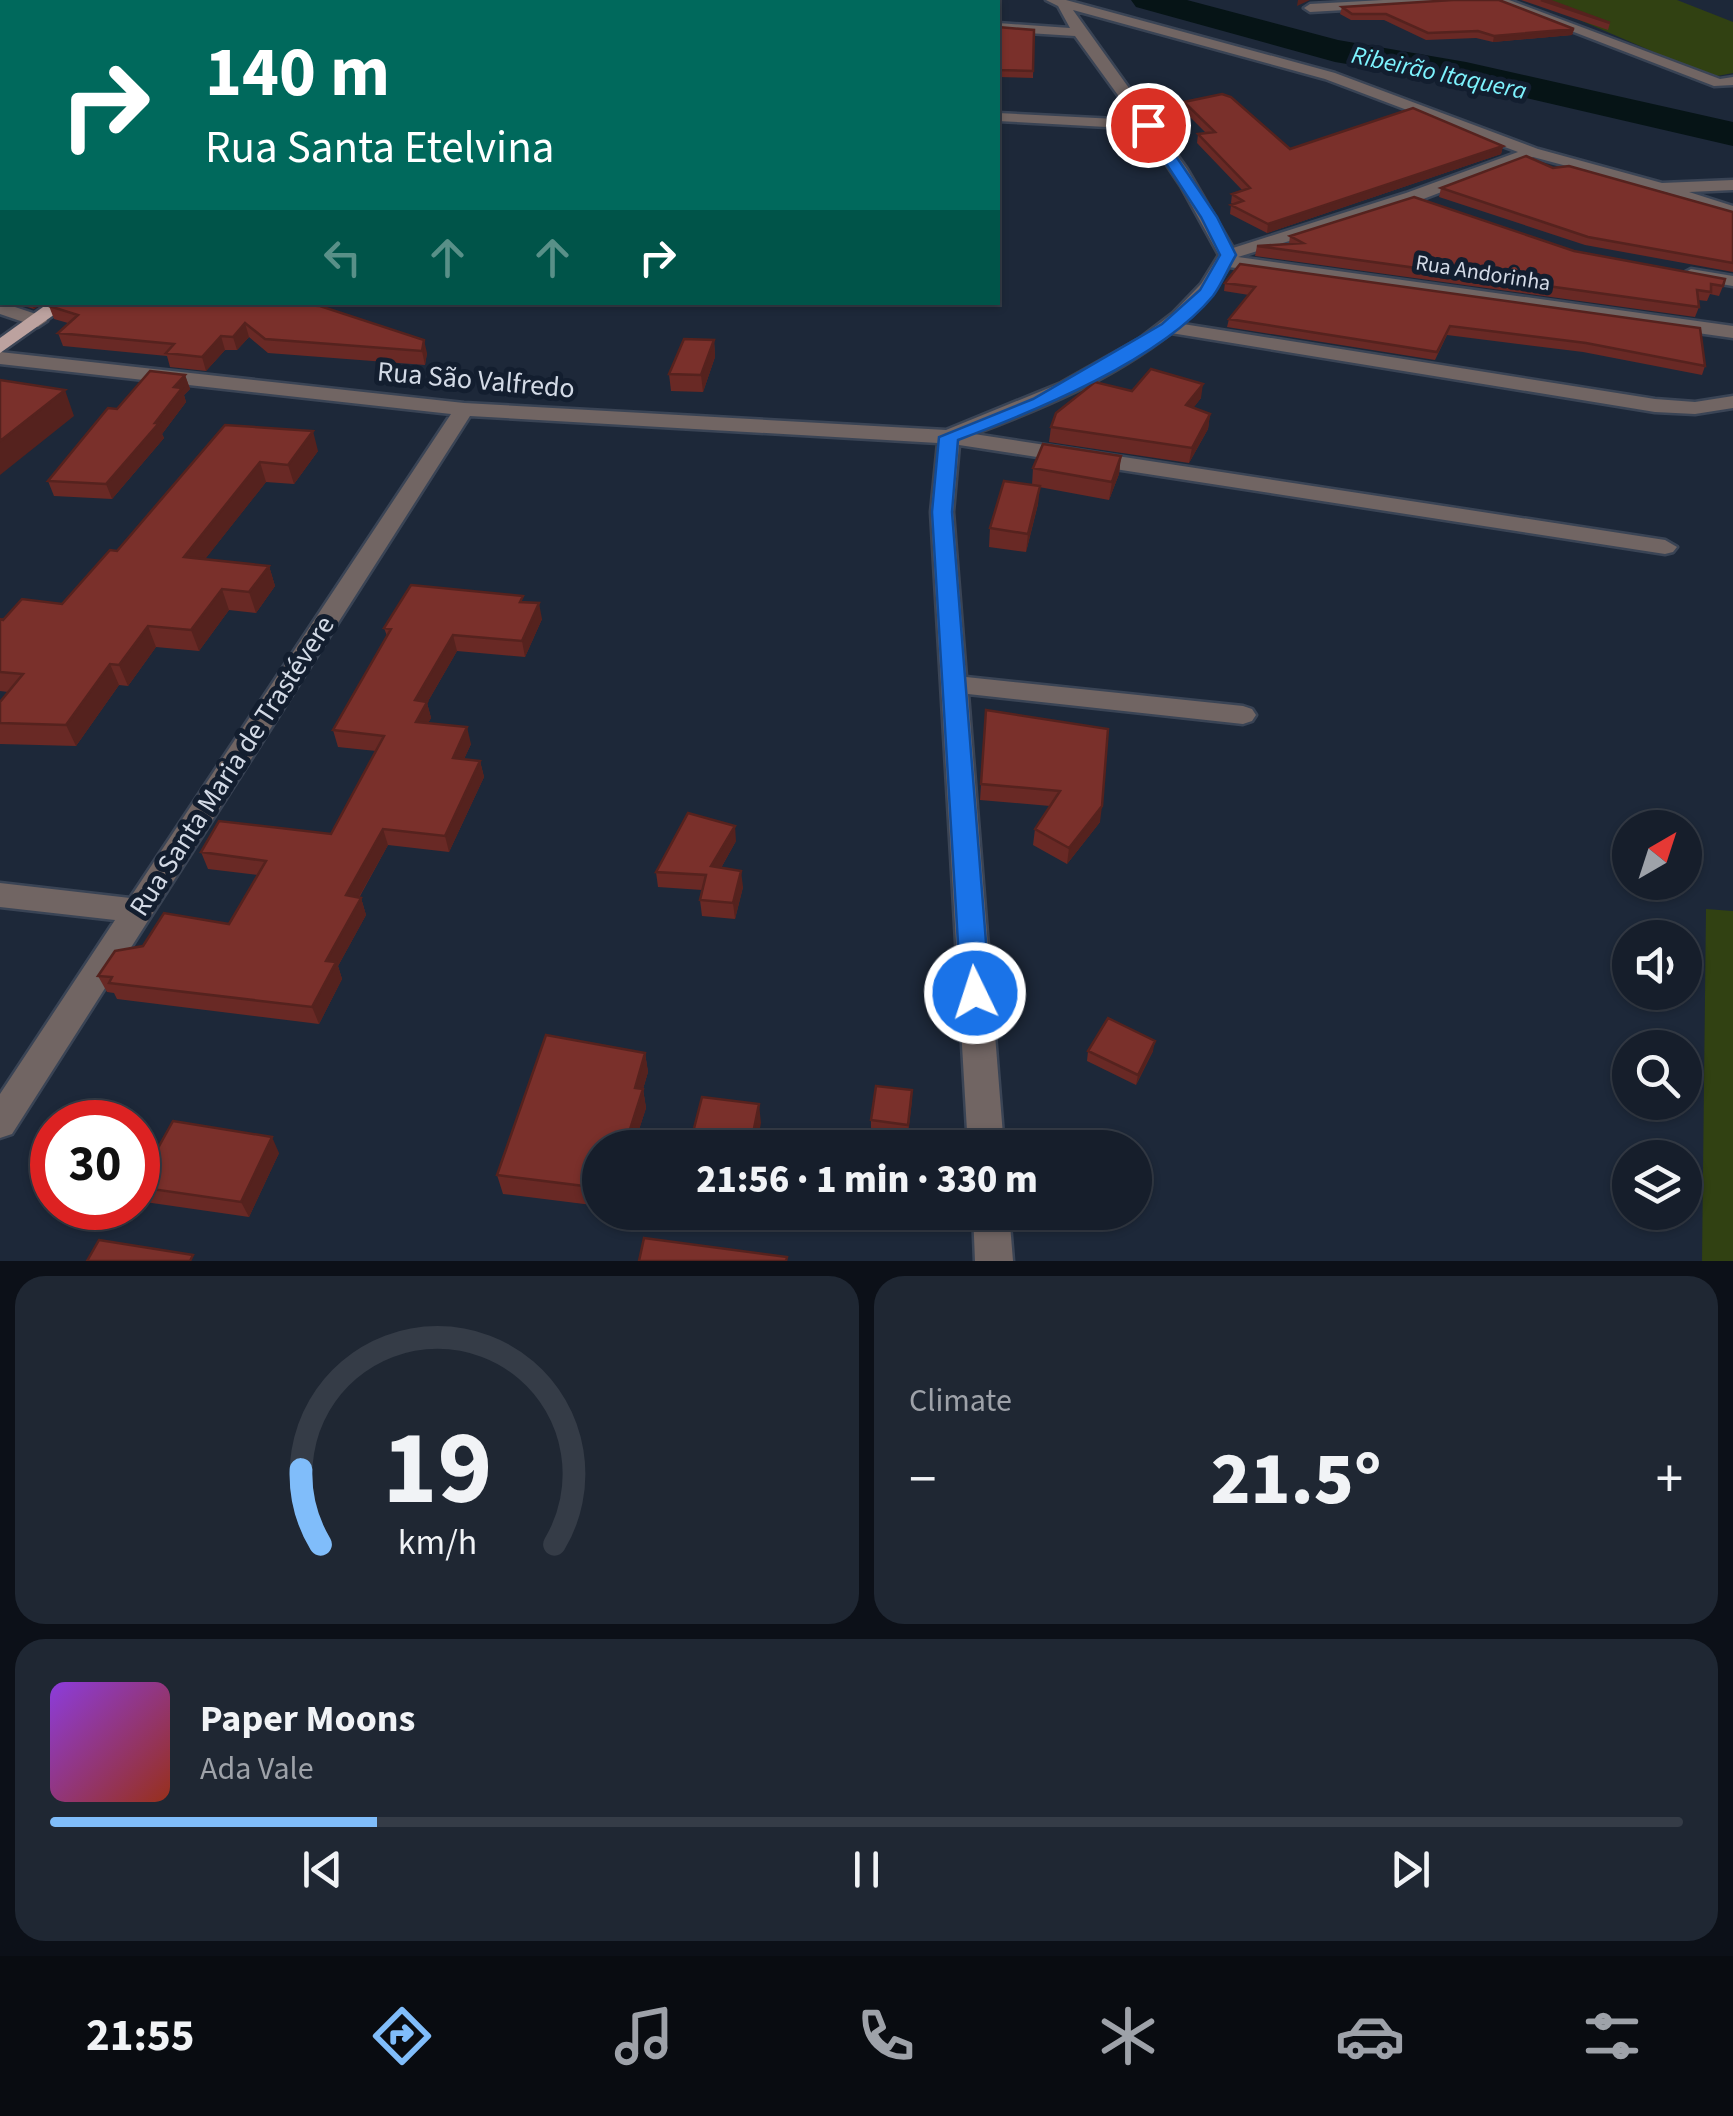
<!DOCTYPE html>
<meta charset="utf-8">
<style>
body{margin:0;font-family:"Source Sans 3",sans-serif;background:#1f2733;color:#f1f3f6;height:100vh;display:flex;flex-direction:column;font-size:38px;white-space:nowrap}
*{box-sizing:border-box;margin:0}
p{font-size:32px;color:#9ea2a9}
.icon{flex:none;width:55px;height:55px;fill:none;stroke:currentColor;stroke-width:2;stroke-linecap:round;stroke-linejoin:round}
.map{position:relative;height:1261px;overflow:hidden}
.sheet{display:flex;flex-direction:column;gap:15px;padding:15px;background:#0c1018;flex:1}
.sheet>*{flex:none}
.top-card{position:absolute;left:0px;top:0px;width:1000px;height:305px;box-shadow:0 2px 8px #0004,0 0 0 2px #353c47;background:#00695c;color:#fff;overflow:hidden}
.needle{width:65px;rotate:39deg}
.buttons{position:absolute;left:1612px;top:810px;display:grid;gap:20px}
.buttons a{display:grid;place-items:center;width:90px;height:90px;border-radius:50%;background:#161e2b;box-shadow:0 2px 8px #0004,0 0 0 2px #353c47;font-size:50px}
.speed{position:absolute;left:30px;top:1100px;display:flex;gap:20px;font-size:50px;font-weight:700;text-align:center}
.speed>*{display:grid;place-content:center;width:130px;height:130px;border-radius:50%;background:#161e2b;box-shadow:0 2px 8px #0004,0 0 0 2px #353c47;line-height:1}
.speed .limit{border:15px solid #d22;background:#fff;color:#111}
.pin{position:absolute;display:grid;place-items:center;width:85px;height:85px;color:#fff;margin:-42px;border:5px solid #fff;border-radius:50%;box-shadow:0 2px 10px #0007}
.me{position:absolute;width:110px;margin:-55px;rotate:356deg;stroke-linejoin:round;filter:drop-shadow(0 0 8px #0008)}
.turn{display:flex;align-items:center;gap:35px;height:210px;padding:0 40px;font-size:45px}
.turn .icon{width:130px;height:130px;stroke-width:2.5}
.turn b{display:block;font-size:70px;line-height:85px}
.lanes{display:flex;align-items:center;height:95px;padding:0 40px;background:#0003;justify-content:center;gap:50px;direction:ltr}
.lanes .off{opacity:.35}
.big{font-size:75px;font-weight:800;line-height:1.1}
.sheet .card{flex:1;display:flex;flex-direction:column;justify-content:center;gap:15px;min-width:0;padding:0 35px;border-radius:30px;background:#1f2733}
.sheet .dial{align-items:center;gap:0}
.dial svg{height:260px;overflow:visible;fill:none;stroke:#353c47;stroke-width:7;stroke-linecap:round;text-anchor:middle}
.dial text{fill:#f1f3f6;stroke:none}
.song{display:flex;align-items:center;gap:30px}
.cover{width:120px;height:120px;border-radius:15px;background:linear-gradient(135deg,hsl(270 70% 55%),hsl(10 70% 35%))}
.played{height:10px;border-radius:5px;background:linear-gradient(90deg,#80bdfa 20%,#353c47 20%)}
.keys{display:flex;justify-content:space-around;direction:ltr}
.heat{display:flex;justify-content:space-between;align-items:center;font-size:55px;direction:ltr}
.sheet .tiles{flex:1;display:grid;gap:15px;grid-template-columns:1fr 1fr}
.card:last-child{grid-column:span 2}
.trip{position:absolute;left:582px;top:1130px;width:570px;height:100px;border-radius:50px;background:#161e2b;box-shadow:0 2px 8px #0004,0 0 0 2px #353c47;font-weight:800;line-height:100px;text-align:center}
.menu{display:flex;height:160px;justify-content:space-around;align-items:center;background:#090c11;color:#9ea2a9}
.menu .icon{width:70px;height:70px}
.menu .current{color:#80bdfa}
.menu b{font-size:45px;color:#f1f3f6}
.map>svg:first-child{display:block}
.green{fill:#314112}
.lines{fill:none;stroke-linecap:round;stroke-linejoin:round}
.river{fill:#061416;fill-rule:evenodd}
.minor-casing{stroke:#3a4455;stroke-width:5}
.major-casing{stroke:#3a4455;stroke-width:5}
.minor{fill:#716563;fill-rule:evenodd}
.major{fill:#bca29f;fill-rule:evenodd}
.wall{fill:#692925}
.shaded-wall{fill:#55221e}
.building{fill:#7a302b;stroke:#55221e;stroke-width:2.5}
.route{fill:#1a73e8;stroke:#114b97;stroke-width:2.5}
.labels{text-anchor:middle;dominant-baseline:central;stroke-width:10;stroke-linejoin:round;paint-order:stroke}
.far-street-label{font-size:22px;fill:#d3dae6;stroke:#131e2f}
.far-water-label{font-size:25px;font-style:italic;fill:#7ef4ff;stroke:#131e2f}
.street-label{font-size:28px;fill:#d3dae6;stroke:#131e2f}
</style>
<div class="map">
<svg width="1733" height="1261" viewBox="0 0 1733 1261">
<rect width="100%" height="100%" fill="#1d2839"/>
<path class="green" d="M1533,0H1677L1733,22V73L1712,77Z
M1706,909L1733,911V1261H1702Z"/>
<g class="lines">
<path class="river" d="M1131,0H1187L1338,40L1466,62L1733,122V146L1466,84L1335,62L1136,7Z"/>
<defs>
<path id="minor" d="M1046,0H1066L1335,73L1538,149L1662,183L1733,180V190L1689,192L1733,206V217L1668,193L1533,157L1418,201L1238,257L1733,326V338L1229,267L1214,291L1183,324L1655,399L1695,402L1733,396V408L1695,414L1655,412L1171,333C1112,379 1043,408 974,434L1665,540L1677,547L1673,552L1665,554L959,445L953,512L966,677L1243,706L1252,709L1256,715L1252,721L1243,724L968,694L1004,1148H968L931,512L938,443L470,416L12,1134L0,1138V1094L115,920L0,907V883L130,898L451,414L0,364V352L464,403L946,430L1061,383L1139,339L1173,313L1201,284L1219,255L1181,186L1143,129L998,121V113L1136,120L1075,36L998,31V23L1070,28L1058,6ZM1073,10L1325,79L1518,152L1406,193L1233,248L1187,169Z
M1383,0H1455L1449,4L1310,12L1304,8L1310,4Z
M1491,0H1509L1720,79L1733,77V85L1714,86Z
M1691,269L1733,276V286L1685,278L1682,274Z
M0,302L45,317L47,321L38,327L0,314Z
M973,1212H1009L1013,1261H975Z"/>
<path id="major" d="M50,302H72L0,353V338Z"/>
</defs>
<use href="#minor" class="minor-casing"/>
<use href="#major" class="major-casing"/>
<use href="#minor" class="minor"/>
<use href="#major" class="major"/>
</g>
<path class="wall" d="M1521,0H1548L1610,23L1608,30Z
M1451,1L1574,29L1572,35L1493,42L1476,38L1426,40L1384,20H1351L1340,14L1342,7Z
M998,27L1034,30L1033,78L998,77Z
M1184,102L1290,149L1503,146L1501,154L1267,233L1230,214L1231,205L1233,204L1231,203L1232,194L1243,191L1197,143L1198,134L1206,133L1183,110Z
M1553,168L1733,212V272L1585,245L1439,197L1441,188Z
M1290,236L1574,251L1723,286L1719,296L1710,294L1707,301L1698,300L1699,307L1695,317L1255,256L1257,246L1289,244Z
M1240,264L1705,366L1702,375L1583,352L1447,335L1435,360L1227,327L1229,319L1249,295L1224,291L1225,283Z
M10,302H44L34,309Z
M294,304L320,306L427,353L425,365L268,353L249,337L237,350H225L206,371L170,367L167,356L63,346L58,333L68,323L54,319L49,306Z
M714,340L715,357L703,392L671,391L669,374Z
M185,375L190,389L184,395L186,402L162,434L164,438L112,499L54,496L48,481L117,409Z
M1132,391L1201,398L1193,408L1210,414L1208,429L1189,463L1049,442L1051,427Z
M225,425L318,451L294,484L266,482L205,559L269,566L275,586L256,613L229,610L199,651L156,647L128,686L119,685L76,746L0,744V702L8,692L0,691V619L62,604L117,551Z
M1121,456L1119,474L1109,500L1039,487L1038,504L1026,552L989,547L990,528L1032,485L1033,468Z
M524,602L542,619L525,657L457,651L427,703L431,718L428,723L471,744L464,759L480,761L484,777L449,852L388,845L359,898H361L366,915L338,966L342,979L319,1024L117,999L114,993L107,992L98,976L143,946L229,924L258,875L208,869L201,852L331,834L376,751L338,747L333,730L387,636L384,628Z
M986,710L1100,822L1067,864L1033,845L1035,829L1050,806L980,800Z
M736,841L721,868L743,887L735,919L702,916L700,900L702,890L658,887L656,872Z
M1088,1051H1153L1136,1085L1087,1061Z
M645,1053L648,1072L643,1089L646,1108L633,1148H600V1206L503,1194L497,1175Z
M912,1100L908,1134L871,1130V1120Z
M279,1153L249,1217L145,1202L138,1190V1184Z"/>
<path class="shaded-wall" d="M364,0H385L386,2H356Z
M844,0H880L870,2H834Z
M1298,0H1310L1297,6Z
M1574,29L1572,35L1493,42L1494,36Z
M1503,146L1501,154L1267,233L1268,224Z
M31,302H44L34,309Z
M245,323L249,337L237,350L233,337Z
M221,336L225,350L206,371L202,357Z
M424,340L427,353L425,365L422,351Z
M714,340L715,357L703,392L701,375Z
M185,375L190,389L184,395L186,402L162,434L164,438L112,499L106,484L174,387Z
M1203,384L1201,398L1184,420L1186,405Z
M65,390L74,416L0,475V441Z
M1210,414L1208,429L1189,463L1192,448Z
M313,431L318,451L294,484L288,465Z
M1121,456L1119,474L1109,500L1112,482Z
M260,462L266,482L191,577L184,557Z
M1040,486L1038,504L1026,552L1028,534Z
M269,566L275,586L256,613L249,592Z
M222,589L229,610L199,651L191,630Z
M539,603L542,619L525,657L522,641Z
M148,626L156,647L128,686L119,665Z
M453,635L457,651L427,703L431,718L420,738L416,722L415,700Z
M110,664L119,685L76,746L66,725Z
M467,727L471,744L457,774L453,758Z
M480,761L484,777L449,852L445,836Z
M1102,806L1100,822L1067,864L1069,848Z
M735,826L736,841L713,882L711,866Z
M383,829L388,845L351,911L346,895Z
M741,871L743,887L735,919L733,903Z
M361,898L366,915L338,966L342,979L319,1024L312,1007L326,961Z
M1155,1041L1153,1051L1136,1085L1138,1075Z
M645,1053L648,1072L643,1089L646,1108L633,1148H624L635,1088Z
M759,1104L761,1123L756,1148H750Z
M272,1137L279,1153L249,1217L241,1202Z"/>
<path class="building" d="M0,0H364L356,2H357H2V288H0Z
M632,0H844L834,2H630Z
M1453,0H1499L1574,29L1494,36L1478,31L1428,33L1386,14H1352L1342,7Z
M1541,0H1548L1610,23Z
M998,27L1034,30L1033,71L998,70Z
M1222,94L1231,97L1290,149L1413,108L1503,146L1268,224L1231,205L1243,201L1232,194L1250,188L1198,134L1215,132L1184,102Z
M1526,156L1553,168L1569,166L1733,212V263L1588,237L1441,188Z
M1414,197L1574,251L1725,279L1723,286L1711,284V292L1697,290L1699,307L1257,246L1303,243L1290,236Z
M1240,264L1700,328L1705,366L1586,343L1450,326L1437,352L1229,319L1255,287L1225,283Z
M54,302H287L286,304L320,306L424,340L422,351L265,339L245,323L233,337L221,336L202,357L166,353L174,344L58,333L78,315L49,306Z
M684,339L714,340L701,375L669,374Z
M1151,369L1203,384L1186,405L1210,414L1192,448L1051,427L1056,413L1095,382L1132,391Z
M150,371L185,375L174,387L182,388L155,423H159L106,484L48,481L108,408L117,409Z
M0,380L65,390L0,441Z
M225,425L313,431L288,465L260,462L184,557L269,566L249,592L222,589L191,630L148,626L119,665L110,664L66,725L0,723V702L23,674L0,672V619L3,620L22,599L62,604L110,550L117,551Z
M1043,444L1121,456L1112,482L1033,468Z
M1004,481L1040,486L1028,534L990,528Z
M411,585L523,596L520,602L539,603L522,641L453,635L415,700L427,702L416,722L467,727L453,758L480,761L445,836L383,829L346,895L361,898L326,961L336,962L312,1007L109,983L112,977L98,976L115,951L143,946L164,913L229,924L266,861L201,852L219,821L331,834L384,736L333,730L391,629L384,628Z
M986,710L1108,729L1102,806L1069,848L1035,829L1060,791L981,784Z
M688,813L735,826L711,866L741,871L733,903L700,900L706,875L656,872Z
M1108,1018L1155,1041L1138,1075L1088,1051Z
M546,1035L645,1053L635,1088L643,1089L624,1148H600V1188L497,1175Z
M876,1086L912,1090L908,1125L871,1120Z
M702,1097L759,1104L750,1148H689Z
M173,1121L272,1137L241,1202L138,1187V1184Z
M644,1238L787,1257L786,1261H639Z
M99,1240L193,1255L190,1261H87Z"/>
<path class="route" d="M1143,122H1153L1217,217L1236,255C1228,268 1222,284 1213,296C1160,360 1035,411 958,440L952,512L990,993L986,1002L975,1005L965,1002L961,993L932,512L939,437L1033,399L1162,324L1200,290L1220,255L1201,217L1141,125Z"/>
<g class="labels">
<g class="far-street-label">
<text transform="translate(1483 273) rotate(9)">Rua Andorinha</text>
</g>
<g class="far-water-label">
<text transform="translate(1439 73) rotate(12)">Ribeirão Itaquera</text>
</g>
<g class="street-label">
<text transform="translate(476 380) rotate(5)">Rua São Valfredo</text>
<text transform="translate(232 766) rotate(-57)">Rua Santa Maria de Trastévere</text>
</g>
</g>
</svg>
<div class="buttons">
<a><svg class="needle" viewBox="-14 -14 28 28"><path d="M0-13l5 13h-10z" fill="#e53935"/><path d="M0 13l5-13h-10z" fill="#9ea2a9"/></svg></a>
<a><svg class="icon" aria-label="sound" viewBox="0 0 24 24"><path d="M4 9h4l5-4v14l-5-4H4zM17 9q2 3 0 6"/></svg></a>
<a><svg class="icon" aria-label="search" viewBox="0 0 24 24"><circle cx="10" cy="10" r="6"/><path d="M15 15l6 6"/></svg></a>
<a><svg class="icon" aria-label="layers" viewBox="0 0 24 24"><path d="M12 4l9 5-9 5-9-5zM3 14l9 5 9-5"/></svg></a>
</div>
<div class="speed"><div class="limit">30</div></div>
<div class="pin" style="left:1148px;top:125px;background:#d93025"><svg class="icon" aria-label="arrive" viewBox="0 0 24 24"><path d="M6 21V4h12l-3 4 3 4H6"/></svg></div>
<svg class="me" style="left:975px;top:993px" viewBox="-20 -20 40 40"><circle r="17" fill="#1a73e8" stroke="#fff" stroke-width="3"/><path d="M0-11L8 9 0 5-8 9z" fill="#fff"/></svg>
<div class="trip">21:56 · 1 min · 330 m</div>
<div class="top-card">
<div class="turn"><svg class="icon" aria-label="right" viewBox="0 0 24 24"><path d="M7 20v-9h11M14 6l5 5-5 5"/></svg><div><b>140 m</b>Rua Santa Etelvina</div></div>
<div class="lanes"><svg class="icon off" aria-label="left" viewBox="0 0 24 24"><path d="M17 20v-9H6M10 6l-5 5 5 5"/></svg><svg class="icon off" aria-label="ahead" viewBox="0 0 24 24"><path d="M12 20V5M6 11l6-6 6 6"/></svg><svg class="icon off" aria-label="ahead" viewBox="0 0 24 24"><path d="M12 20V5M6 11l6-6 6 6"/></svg><svg class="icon" aria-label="right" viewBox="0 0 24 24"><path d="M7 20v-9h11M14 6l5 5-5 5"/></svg></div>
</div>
</div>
<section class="sheet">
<div class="tiles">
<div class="card dial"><svg viewBox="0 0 100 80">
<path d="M14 69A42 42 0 1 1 86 69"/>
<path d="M14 69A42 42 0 0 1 8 46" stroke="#80bdfa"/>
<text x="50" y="56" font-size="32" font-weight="700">19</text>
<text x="50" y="72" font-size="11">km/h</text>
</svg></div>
<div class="card"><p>Climate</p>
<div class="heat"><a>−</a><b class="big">21.5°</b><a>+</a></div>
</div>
<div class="card">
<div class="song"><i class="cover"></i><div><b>Paper Moons</b><p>Ada Vale</p></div></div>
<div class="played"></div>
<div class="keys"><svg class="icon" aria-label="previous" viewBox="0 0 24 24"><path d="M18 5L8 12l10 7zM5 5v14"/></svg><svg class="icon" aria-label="pause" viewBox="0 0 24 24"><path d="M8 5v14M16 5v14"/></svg><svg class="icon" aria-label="next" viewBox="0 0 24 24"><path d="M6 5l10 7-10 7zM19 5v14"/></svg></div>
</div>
</div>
</section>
<nav class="menu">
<b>21:55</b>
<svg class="icon current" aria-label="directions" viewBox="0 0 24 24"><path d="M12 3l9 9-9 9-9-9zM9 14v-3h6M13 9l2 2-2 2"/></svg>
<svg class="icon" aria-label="music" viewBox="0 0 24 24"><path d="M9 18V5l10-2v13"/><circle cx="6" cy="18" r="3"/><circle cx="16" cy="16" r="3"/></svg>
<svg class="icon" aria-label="phone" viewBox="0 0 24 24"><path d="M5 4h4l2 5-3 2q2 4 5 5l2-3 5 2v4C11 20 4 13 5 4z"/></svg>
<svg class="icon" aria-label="climate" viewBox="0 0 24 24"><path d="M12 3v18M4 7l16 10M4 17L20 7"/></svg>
<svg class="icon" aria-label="car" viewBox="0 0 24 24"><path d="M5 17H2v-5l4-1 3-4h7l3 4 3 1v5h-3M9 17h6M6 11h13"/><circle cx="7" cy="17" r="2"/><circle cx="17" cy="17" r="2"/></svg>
<svg class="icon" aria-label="filters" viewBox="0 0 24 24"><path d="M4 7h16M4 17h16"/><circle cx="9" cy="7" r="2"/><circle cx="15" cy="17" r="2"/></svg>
</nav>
